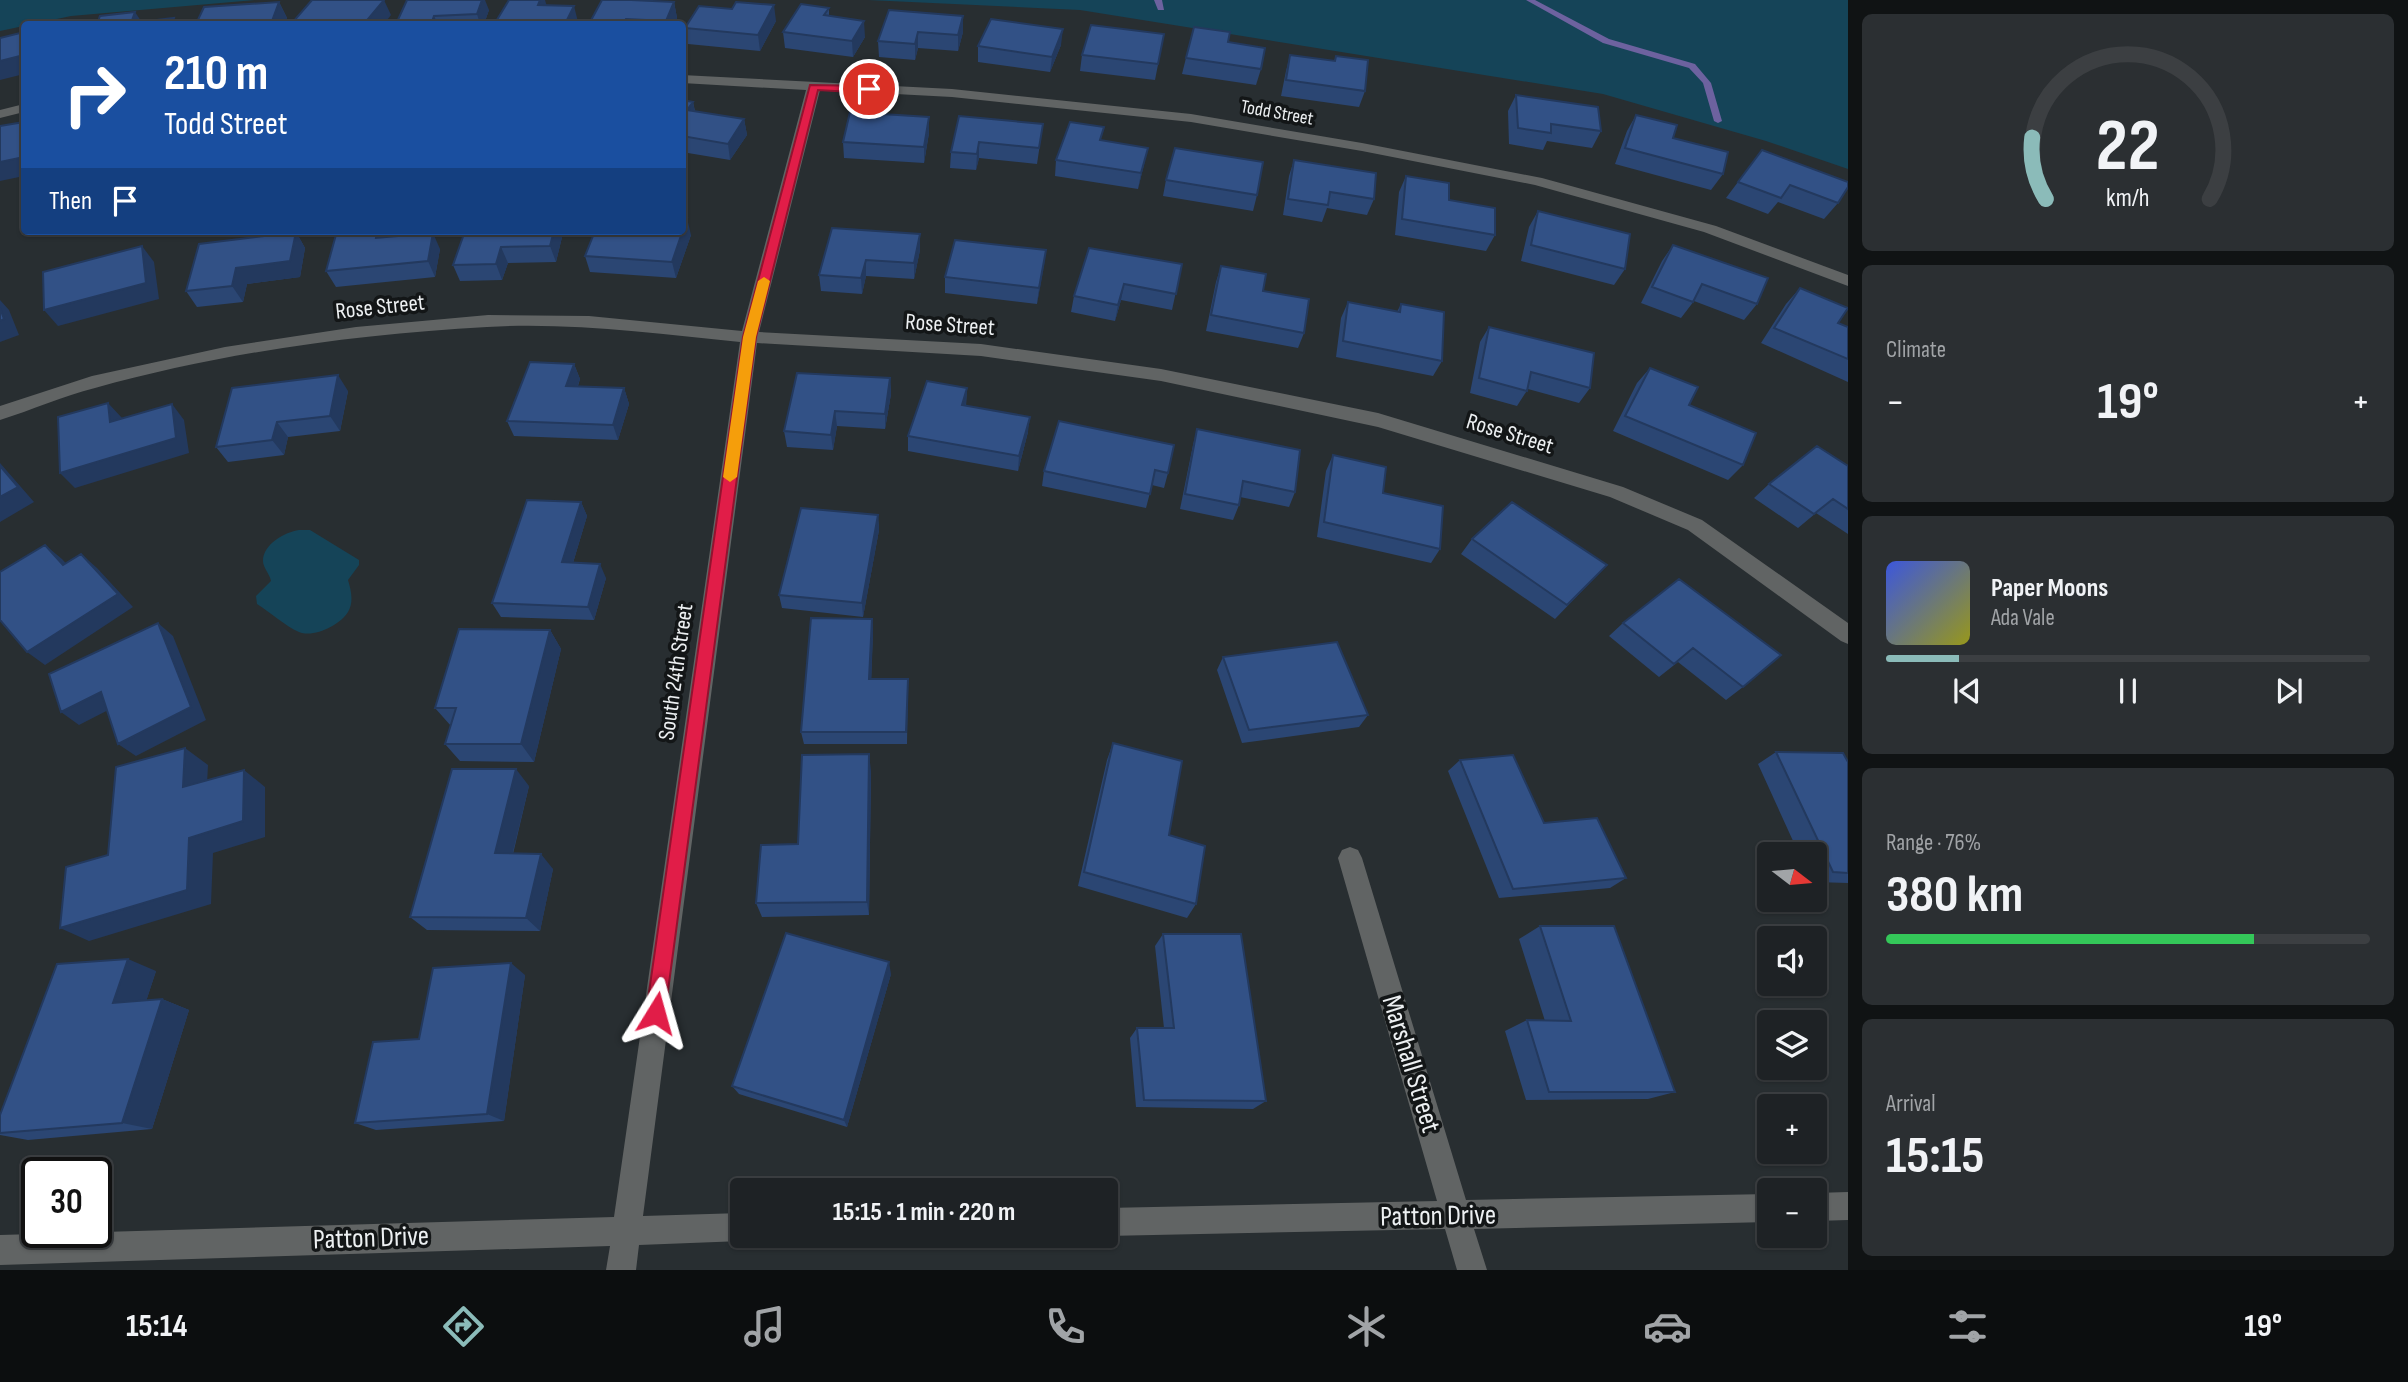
<!DOCTYPE html>
<meta charset="utf-8">
<style>
body{margin:0;font-family:"Sofia Sans Condensed",sans-serif;background:#2b2f32;color:#f1f3f6;height:100vh;display:flex;flex-direction:column;font-size:26px;white-space:nowrap}
*{box-sizing:border-box;margin:0}
p{font-size:23px;color:#a1a4a7}
.icon{flex:none;width:38px;height:38px;fill:none;stroke:currentColor;stroke-width:2;stroke-linecap:round;stroke-linejoin:round}
.map{position:relative;flex:1;overflow:hidden}
.side{display:flex;flex-direction:column;gap:14px;padding:14px;background:#101314;width:560px}
.side>*{flex:none}
.top-card{position:absolute;left:21px;top:21px;width:665px;height:214px;border-radius:7px;box-shadow:0 2px 5px #0004,0 0 0 2px #3c3f42;background:#1a4fa0;color:#fff;overflow:hidden}
.needle{width:46px;rotate:106deg}
.controls{position:absolute;left:1757px;top:842px;display:grid;gap:14px}
.controls a{display:grid;place-items:center;width:70px;height:70px;border-radius:7px;background:#1e2225;box-shadow:0 2px 5px #0004,0 0 0 2px #3c3f42;font-size:35px}
.speed{position:absolute;left:21px;top:1157px;display:flex;gap:14px;font-size:35px;font-weight:700;text-align:center}
.speed>*{display:grid;place-content:center;width:91px;height:91px;border-radius:50%;background:#1e2225;box-shadow:0 2px 5px #0004,0 0 0 2px #3c3f42;line-height:1}
.speed .limit{border:4px solid #111;border-radius:10px;background:#fff;color:#111}
.pin{position:absolute;display:grid;place-items:center;width:60px;height:60px;color:#fff;margin:-30px;border:4px solid #fff;border-radius:50%;box-shadow:0 2px 7px #0007}
.me{position:absolute;width:77px;margin:-38px;rotate:8deg;stroke-linejoin:round;filter:drop-shadow(0 0 5px #0008)}
.turn{display:flex;align-items:center;gap:24px;height:147px;padding:0 28px;font-size:32px}
.turn .icon{width:91px;height:91px;stroke-width:2.5}
.turn b{display:block;font-size:49px;line-height:60px}
.then{display:flex;align-items:center;height:66px;padding:0 28px;background:#0003;gap:14px;font-size:26px}
.big{font-size:52px;font-weight:700;line-height:1.1}
.side .tile{flex:1;display:flex;flex-direction:column;justify-content:center;gap:10px;min-width:0;padding:0 24px;border-radius:10px;background:#2b2f32}
.side .dial{align-items:center;gap:0}
.dial svg{height:182px;overflow:visible;fill:none;stroke:#3c3f42;stroke-width:7;stroke-linecap:round;text-anchor:middle}
.dial text{fill:#f1f3f6;stroke:none}
.song{display:flex;align-items:center;gap:21px}
.cover{width:84px;height:84px;border-radius:10px;background:linear-gradient(135deg,hsl(230 70% 55%),hsl(60 70% 35%))}
.played{height:7px;border-radius:4px;background:linear-gradient(90deg,#8bbbb9 15%,#3c3f42 15%)}
.keys{display:flex;justify-content:space-around;direction:ltr}
.heat{display:flex;justify-content:space-between;align-items:center;font-size:38px;direction:ltr}
.charge{height:10px;border-radius:5px;background:linear-gradient(90deg,#34c759 76%,#3c3f42 0)}
.trip{position:absolute;left:730px;top:1178px;width:388px;height:70px;border-radius:7px;background:#1e2225;box-shadow:0 2px 5px #0004,0 0 0 2px #3c3f42;font-weight:700;line-height:70px;text-align:center}
.tabs{display:flex;height:112px;justify-content:space-around;align-items:center;background:#0c0e0f;color:#a1a4a7}
.tabs .icon{width:49px;height:49px}
.tabs .selected{color:#8bbbb9}
.tabs b{font-size:32px;color:#f1f3f6}
main{display:flex;flex:1;min-height:0}
.map>svg:first-child{display:block}
.green{fill:#154458}
.lines{fill:none;stroke-linecap:round;stroke-linejoin:round}
.stream{fill:#6d629f;fill-rule:evenodd}
.minor{fill:#616464;fill-rule:evenodd}
.wall{fill:#2b4673}
.shaded-wall{fill:#23395e}
.building{fill:#325186;stroke:#23395e;stroke-width:2}
.route{fill:#e11d48;stroke:#92132f;stroke-width:2}
.slow{fill:#f59e0b}
.labels{text-anchor:middle;dominant-baseline:central;stroke-width:7;stroke-linejoin:round;paint-order:stroke}
.far-street-label{font-size:19px;fill:#edf0f2;stroke:#131617}
.street-label{font-size:23px;fill:#edf0f2;stroke:#131617}
.near-street-label{font-size:28px;fill:#edf0f2;stroke:#131617}
</style>
<main>
<div class="map">
<svg width="1848" height="1270" viewBox="0 0 1848 1270">
<rect width="100%" height="100%" fill="#282e31"/>
<path class="green" d="M0,0H255L71,16L0,31Z
M868,0H1848V169L1766,141L1603,94L1080,10Z
M299,530H310L359,560V565L348,580C351,590 354,602 348,612C340,625 314,638 299,632C285,626 270,612 257,604L256,596L271,581C270,574 263,568 263,561C263,544 285,532 299,530Z"/>
<g class="lines">
<path class="stream" d="M1154,0H1162L1164,10H1158Z
M1526,0H1535L1609,39L1695,64L1711,83L1722,121L1718,123L1714,121L1703,83L1689,68L1603,43Z"/>
<path class="minor" d="M682,75L952,89L1191,114L1362,143L1542,178L1716,226L1848,275V286L1704,232L1535,185L1362,151L1191,122L952,97L820,90L759,332L981,344L1161,369L1378,413L1623,487L1702,520L1848,623V644L1841,641L1688,530L1610,497L1378,427L1161,381L981,356L757,343L643,1216L742,1213V1236L752,1237L742,1241L639,1245L636,1270H606L610,1246L0,1265V1235L614,1217L740,342C656,334 571,322 487,327C356,334 221,353 95,388C63,396 32,410 0,420V406L92,376L225,347L356,327L488,315L589,316L742,331L806,90L682,83Z
M24,104V112L0,118V110Z
M1350,847L1358,850L1362,858L1466,1200L1769,1194V1222L1474,1229L1487,1270H1457L1445,1229L1106,1236H1104H1106V1208L1437,1201L1338,858L1342,850Z
M1848,1192V1220L1815,1221V1193Z"/>
</g>
<path class="wall" d="M407,0L489,10L484,24H396Z
M279,2L287,18L284,24H196Z
M674,2L677,18L674,24H589Z
M829,8V16L865,37L853,57L785,48L783,32Z
M963,16V32L958,51L918,48L915,60L879,57L878,41Z
M776,21L760,51L688,44L685,28Z
M1164,34L1155,80L1080,71L1082,55Z
M1228,42L1261,69L1256,85L1182,74L1186,58Z
M1061,45L1050,72L978,62V46Z
M1290,55L1334,61L1336,56L1365,91L1359,107L1281,96L1286,71Z
M1516,95L1601,131L1592,148L1547,141L1543,150L1509,144L1508,111Z
M682,100L693,102L695,111L744,119L747,135L730,160L682,152Z
M1636,115L1673,138L1723,174L1711,190L1615,164L1627,131Z
M929,117V133L924,163L844,158L843,142Z
M1043,124L1037,164L979,158L976,170L950,168L951,152Z
M1102,141L1148,148L1138,189L1055,176L1056,160Z
M1762,150L1838,203L1824,219L1778,202L1768,214L1726,198Z
M1294,160L1374,199L1367,215L1327,208L1322,222L1283,215L1289,176Z
M1406,176L1449,200L1495,235L1486,251L1395,235L1399,192Z
M1166,180L1257,195L1253,211L1163,196Z
M1538,211L1625,269L1614,285L1521,261L1529,227Z
M465,231H563V233L556,262L508,263L502,280L460,281L453,265Z
M296,232L305,248L300,277L247,284L243,302L197,307L186,291Z
M920,234V250L914,279L866,276L862,294L821,291L819,275Z
M691,235L676,278L590,272L585,256Z
M388,237L440,249L435,277L336,287L326,271Z
M1673,245L1757,304L1744,320L1694,301L1681,318L1641,303L1662,261Z
M1046,250L1037,304L945,293V277Z
M1182,264L1172,310L1121,300L1115,321L1071,312L1074,296Z
M1221,266L1263,291L1304,333L1298,348L1206,331L1216,282Z
M1800,288L1838,323L1848,327V382L1761,343L1786,304Z
M1348,302L1397,312L1401,304L1442,361L1433,376L1336,357L1341,318Z
M1489,327L1590,388L1579,403L1528,389L1517,406L1470,393L1480,342Z
M574,364L580,379L578,386L624,388L629,404L618,440L514,436L507,421Z
M1650,368L1689,405L1743,465L1728,480L1613,431L1637,383Z
M890,378L891,394L885,429L837,426L833,450L787,447L784,431Z
M967,388L966,406L1028,432L1018,471L908,451V436Z
M348,391L340,431L288,437L284,455L228,462L216,447Z
M1059,421L1168,473L1164,488L1152,485L1146,508L1042,486L1044,471Z
M1197,429L1295,492L1289,507L1240,497L1239,505L1233,520L1180,509L1193,445Z
M1333,455L1383,493L1440,549L1431,563L1317,537L1326,471Z
M1848,466V534L1816,513L1798,528L1754,498L1769,484Z
M581,502L587,516L573,563L606,578L594,620L501,617L492,603Z
M878,515L879,530L863,617L782,608L779,595Z
M1472,539L1607,565L1555,619L1461,554Z
M1679,579L1743,687L1726,700L1678,662L1659,677L1609,636L1623,623Z
M872,619L873,632L871,679H908L907,744H804L801,732Z
M550,630L561,649L534,762L460,761L445,744L451,726L435,708Z
M1223,657L1368,715L1359,727L1242,743L1217,670Z
M1113,743L1169,835L1196,904L1187,918L1078,886L1107,760Z
M1776,752L1848,762V883L1815,882V854H1799L1758,764Z
M1460,760L1544,823L1626,878L1610,888L1499,898L1448,771Z
M871,771L869,915L762,917L756,903L798,844Z
M529,786L513,854L553,869L540,931L427,930L410,917Z
M1540,926L1675,1092L1648,1099L1526,1100L1505,1031L1527,1020L1545,1021L1519,939Z
M1163,934L1266,1101L1253,1109L1136,1107L1130,1038L1137,1028H1164L1155,946Z
M156,971L146,1001L162,999L189,1010L152,1129L28,1140L0,1135V1115Z
M891,974L847,1127L739,1094L732,1086Z
M525,975L504,1121L376,1130L355,1123L419,1039Z"/>
<path class="shaded-wall" d="M384,0L391,15L384,24H364Z
M482,0H485L489,10L484,24H480L477,14Z
M540,0H545L548,10L538,5Z
M279,2L287,18L284,24H274L272,21Z
M674,2L677,18L674,24H666V21Z
M774,5L776,21L760,51L758,35Z
M574,6L578,22L577,24H565Z
M135,12L143,24L131,23Z
M434,16L438,24H431Z
M963,16V32L958,51V35Z
M864,21L865,37L853,57L852,41Z
M1063,29L1061,45L1050,72L1052,57Z
M918,32V48L915,60V44Z
M24,55V74L0,80V61Z
M693,102L696,118L687,110Z
M929,117V133L924,163V147Z
M744,119L747,135L730,160L728,144Z
M979,142V158L976,170L977,154Z
M1148,148L1144,164L1138,189L1141,173Z
M24,157V176L0,181V162Z
M687,218L691,235L676,278L672,262Z
M377,231H385L388,237L376,238Z
M554,231H563V233L556,262L550,246Z
M296,232L305,248L300,277L247,284L243,302L232,286L236,268Z
M433,233L440,249L435,277L428,261Z
M920,234V250L914,279V263Z
M142,246L154,262L159,299L58,326L44,310Z
M501,247L508,263L502,280L496,264Z
M1046,250L1044,266L1037,304L1039,288Z
M866,260V276L862,294L861,278Z
M1124,284L1121,300L1115,321L1118,305Z
M0,300L9,310L19,335L0,342Z
M574,364L580,379L572,401L566,386Z
M338,375L348,391L340,431L330,416Z
M890,378L891,394L885,429V414Z
M624,388L629,404L618,440L613,425Z
M967,388L966,403L961,420L962,405Z
M108,403L122,418L110,422Z
M172,404L184,420L189,453L75,488L60,473Z
M835,411L837,426L833,450L831,435Z
M1030,417L1028,432L1018,471L1019,456Z
M277,422L288,437L284,455L272,440Z
M0,463L34,502L0,522Z
M581,502L587,516L569,576L562,562Z
M878,515L879,530L863,617L862,603Z
M45,545L62,559L80,579L63,565Z
M81,554L97,568L133,607L45,665L27,652Z
M600,564L606,578L594,620L588,607Z
M872,619L873,632L871,692L869,679Z
M158,623L173,636L206,720L136,756L118,744Z
M550,630L561,649L534,762L521,744Z
M101,692L118,705L79,725L61,712Z
M185,748L208,765L206,804L183,787Z
M869,754L871,771L869,915L867,902Z
M516,769L529,786L509,868L495,853Z
M244,770L265,787V837L213,853L211,904L89,941L60,928Z
M541,854L553,869L540,931L526,918Z
M128,959L156,971L142,1014L113,1003Z
M889,962L891,974L847,1127L844,1120Z
M511,963L525,975L504,1121L487,1114Z
M162,999L189,1010L152,1129L122,1123Z"/>
<path class="building" d="M312,0H384L364,24H323L292,23Z
M407,0H482L477,14L434,16L431,24H396Z
M509,0H540L538,5L574,6L565,24L495,23Z
M602,0H631L674,2L666,21L626,19L623,24H589Z
M279,2L272,21L232,23L231,24H196L204,7Z
M736,2L774,5L758,35L685,28L699,6L732,9Z
M801,4L829,8L824,15L864,21L852,41L783,32Z
M889,10L963,16L958,35L918,32L915,44L878,41Z
M135,12L131,23L174,18L172,24H97L100,16Z
M991,19L1063,29L1052,57L978,46Z
M1091,25L1164,34L1158,64L1082,55Z
M1194,27L1230,32L1228,42L1265,48L1261,69L1186,58Z
M24,32V55L0,61V38Z
M1290,55L1335,61L1336,56L1368,60L1365,91L1286,80Z
M1516,95L1598,107L1601,131L1551,124V133L1518,128Z
M682,100L693,102L687,110L744,119L728,144L682,136Z
M850,112L929,117L924,147L843,142Z
M1636,115L1677,125L1673,138L1728,152L1723,174L1625,148Z
M959,116L1043,124L1039,148L979,142L977,154L951,152Z
M24,122V157L0,162V126Z
M1070,122L1104,127L1100,140L1148,148L1141,173L1056,160Z
M1175,148L1263,162L1257,195L1166,180Z
M1762,150L1848,182V187L1838,203L1790,185L1781,198L1738,182Z
M1294,160L1376,173L1374,199L1330,192L1328,205L1288,199Z
M1406,176L1449,183V200L1495,208V235L1402,219Z
M1538,211L1630,234L1625,269L1531,245Z
M682,218H687L672,262L585,256L595,231H682Z
M832,228L920,234L914,263L866,260L861,278L819,275Z
M337,231H377L376,238L433,233L428,261L326,271Z
M465,231H554L550,246L501,247L496,264L453,265Z
M296,232L290,261L236,268L232,286L186,291L199,244Z
M955,240L1046,250L1039,288L945,277Z
M1673,245L1768,278L1757,304L1702,284L1693,302L1652,287Z
M142,246L146,283L44,310L43,272Z
M1089,248L1182,264L1176,294L1124,284L1118,305L1074,296Z
M1221,266L1266,274L1263,291L1309,299L1304,333L1211,315Z
M1800,288L1848,308L1838,323L1848,327V359L1774,328Z
M1348,302L1400,312L1401,304L1444,312L1442,361L1343,341Z
M0,308L4,319L0,321Z
M1489,327L1594,353L1590,388L1531,372L1527,391L1479,378Z
M530,362L574,364L566,386L624,388L613,425L507,421Z
M1650,368L1698,387L1689,405L1756,433L1743,465L1625,416Z
M797,373L890,378L885,414L835,411L831,435L784,431Z
M338,375L330,416L277,422L272,440L216,447L232,388Z
M927,381L967,388L962,405L1030,417L1019,456L908,436Z
M108,403L110,422L172,404L176,438L60,473L58,417Z
M1059,421L1174,445L1168,473L1155,470L1150,494L1044,471Z
M1197,429L1300,450L1295,492L1243,481L1239,505L1185,494Z
M1817,446L1848,466V509L1833,499L1814,514L1769,484Z
M1333,455L1386,467L1383,493L1443,506L1440,549L1324,522Z
M0,466L18,487L0,497Z
M527,500L581,502L562,562L600,564L588,607L492,603Z
M1512,502L1607,565L1567,605L1472,539Z
M801,508L878,515L862,603L779,595Z
M45,545L63,565L81,554L118,594L27,652L0,620V572Z
M1679,579L1781,655L1743,687L1693,648L1674,664L1623,623Z
M811,618L872,619L869,679H908L906,732H801Z
M158,623L191,707L118,744L101,692L61,712L49,674Z
M459,629L550,630L521,744H445L456,708H435Z
M1337,642L1368,715L1249,730L1223,657Z
M1113,743L1182,761L1169,835L1205,846L1196,904L1084,872Z
M185,748L183,787L244,770L243,821L189,838L187,890L60,928L66,867L108,855L116,767Z
M1776,752L1843,753L1848,762V873L1833,872Z
M869,754L867,902L756,903L761,845L798,844L802,755Z
M1513,755L1544,823L1597,818L1626,878L1513,889L1460,760Z
M452,769H516L495,853L541,854L526,918L410,917Z
M1540,926H1614L1675,1092H1549L1527,1020L1571,1021Z
M786,933L889,962L844,1120L732,1086Z
M1163,934H1241L1266,1101L1144,1100L1137,1028H1174Z
M128,959L113,1003L162,999L122,1123L0,1133V1115L57,964Z
M511,963L487,1114L355,1123L373,1042L419,1039L433,968Z"/>
<path class="route" d="M810,85L869,86L874,89L869,93L818,90L756,337L665,1013L663,1020L656,1023L649,1020L646,1013L743,337Z"/>
<path class="slow" d="M764,277L770,281L756,337L737,477L730,482L723,477L743,337L758,281Z"/>
<g class="labels">
<g class="far-street-label">
<text transform="translate(1277 113) rotate(10)">Todd Street</text>
</g>
<g class="street-label">
<text transform="translate(380 307) rotate(-6)">Rose Street</text>
<text transform="translate(950 325) rotate(4)">Rose Street</text>
<text transform="translate(1510 434) rotate(17)">Rose Street</text>
<text transform="translate(676 672) rotate(-82)">South 24th Street</text>
</g>
<g class="near-street-label">
<text transform="translate(1411 1064) rotate(73)">Marshall Street</text>
<text transform="translate(1438 1216) rotate(-1)">Patton Drive</text>
<text transform="translate(371 1238) rotate(-2)">Patton Drive</text>
</g>
</g>
</svg>
<div class="controls">
<a><svg class="needle" viewBox="-14 -14 28 28"><path d="M0-13l5 13h-10z" fill="#e53935"/><path d="M0 13l5-13h-10z" fill="#a1a4a7"/></svg></a>
<a><svg class="icon" aria-label="sound" viewBox="0 0 24 24"><path d="M4 9h4l5-4v14l-5-4H4zM17 9q2 3 0 6"/></svg></a>
<a><svg class="icon" aria-label="layers" viewBox="0 0 24 24"><path d="M12 4l9 5-9 5-9-5zM3 14l9 5 9-5"/></svg></a>
<a>+</a>
<a>−</a>
</div>
<div class="speed"><div class="limit">30</div></div>
<div class="pin" style="left:869px;top:89px;background:#d93025"><svg class="icon" aria-label="arrive" viewBox="0 0 24 24"><path d="M6 21V4h12l-3 4 3 4H6"/></svg></div>
<svg class="me" style="left:656px;top:1013px" viewBox="-20 -20 40 40"><path d="M0-17L14 15 0 8-14 15z" fill="#e11d48" stroke="#fff" stroke-width="4"/></svg>
<div class="trip">15:15 · 1 min · 220 m</div>
<div class="top-card">
<div class="turn"><svg class="icon" aria-label="right" viewBox="0 0 24 24"><path d="M7 20v-9h11M14 6l5 5-5 5"/></svg><div><b>210 m</b>Todd Street</div></div>
<div class="then">Then<svg class="icon" aria-label="arrive" viewBox="0 0 24 24"><path d="M6 21V4h12l-3 4 3 4H6"/></svg></div>
</div>
</div>
<section class="side">
<div class="tile dial"><svg viewBox="0 0 100 80">
<path d="M14 69A42 42 0 1 1 86 69"/>
<path d="M14 69A42 42 0 0 1 8 42" stroke="#8bbbb9"/>
<text x="50" y="56" font-size="32" font-weight="700">22</text>
<text x="50" y="72" font-size="11">km/h</text>
</svg></div>
<div class="tile"><p>Climate</p>
<div class="heat"><a>−</a><b class="big">19°</b><a>+</a></div>
</div>
<div class="tile">
<div class="song"><i class="cover"></i><div><b>Paper Moons</b><p>Ada Vale</p></div></div>
<div class="played"></div>
<div class="keys"><svg class="icon" aria-label="previous" viewBox="0 0 24 24"><path d="M18 5L8 12l10 7zM5 5v14"/></svg><svg class="icon" aria-label="pause" viewBox="0 0 24 24"><path d="M8 5v14M16 5v14"/></svg><svg class="icon" aria-label="next" viewBox="0 0 24 24"><path d="M6 5l10 7-10 7zM19 5v14"/></svg></div>
</div>
<div class="tile"><p>Range · 76%</p><b class="big">380 km</b><div class="charge"></div></div>
<div class="tile"><p>Arrival</p><b class="big">15:15</b></div>
</section>
</main>
<nav class="tabs">
<b>15:14</b>
<svg class="icon selected" aria-label="directions" viewBox="0 0 24 24"><path d="M12 3l9 9-9 9-9-9zM9 14v-3h6M13 9l2 2-2 2"/></svg>
<svg class="icon" aria-label="music" viewBox="0 0 24 24"><path d="M9 18V5l10-2v13"/><circle cx="6" cy="18" r="3"/><circle cx="16" cy="16" r="3"/></svg>
<svg class="icon" aria-label="phone" viewBox="0 0 24 24"><path d="M5 4h4l2 5-3 2q2 4 5 5l2-3 5 2v4C11 20 4 13 5 4z"/></svg>
<svg class="icon" aria-label="climate" viewBox="0 0 24 24"><path d="M12 3v18M4 7l16 10M4 17L20 7"/></svg>
<svg class="icon" aria-label="car" viewBox="0 0 24 24"><path d="M5 17H2v-5l4-1 3-4h7l3 4 3 1v5h-3M9 17h6M6 11h13"/><circle cx="7" cy="17" r="2"/><circle cx="17" cy="17" r="2"/></svg>
<svg class="icon" aria-label="filters" viewBox="0 0 24 24"><path d="M4 7h16M4 17h16"/><circle cx="9" cy="7" r="2"/><circle cx="15" cy="17" r="2"/></svg>
<b>19°</b>
</nav>
